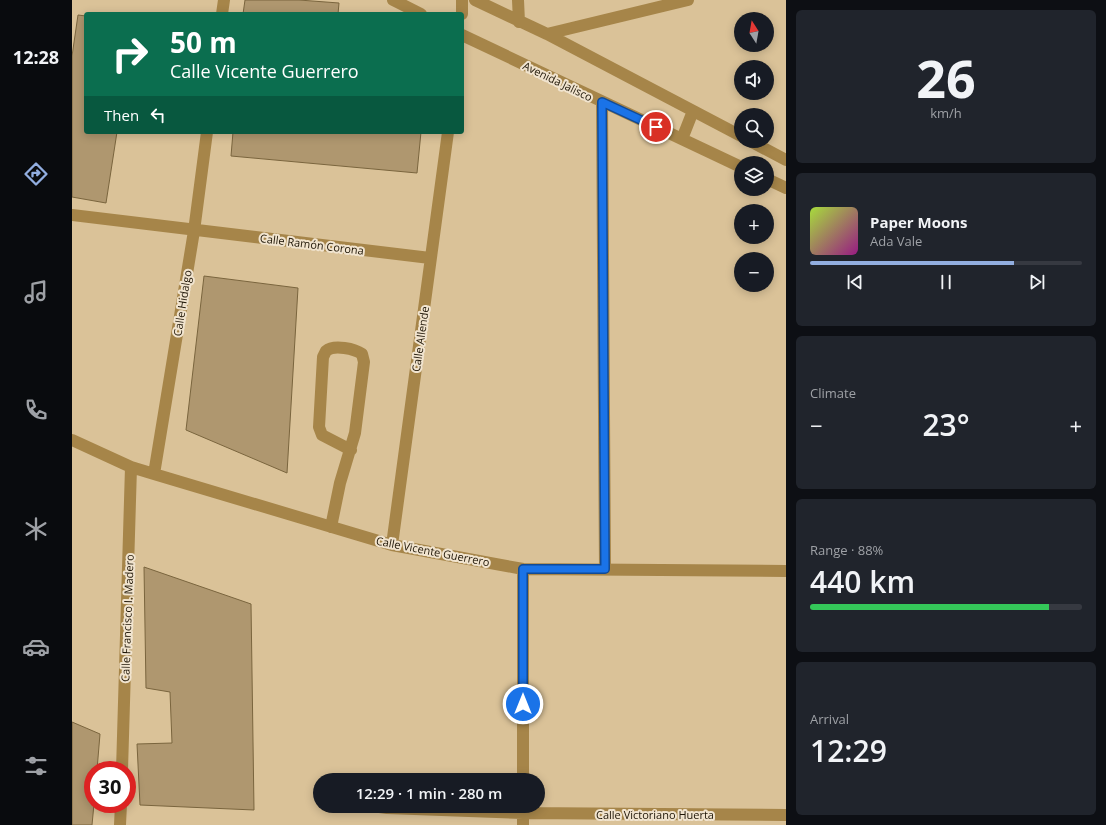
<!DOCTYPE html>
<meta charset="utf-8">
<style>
body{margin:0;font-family:"Open Sans",sans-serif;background:#20242c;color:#f1f3f6;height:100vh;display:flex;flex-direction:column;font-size:15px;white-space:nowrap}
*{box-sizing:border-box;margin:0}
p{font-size:13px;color:#9ea1a6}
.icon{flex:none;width:22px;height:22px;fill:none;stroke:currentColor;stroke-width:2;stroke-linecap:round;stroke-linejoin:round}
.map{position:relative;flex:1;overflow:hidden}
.panel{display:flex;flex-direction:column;gap:10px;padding:10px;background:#0d0f14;width:320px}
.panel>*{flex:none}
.banner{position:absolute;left:12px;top:12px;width:380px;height:122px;border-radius:4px;box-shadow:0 2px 10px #0003;background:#0b6e4f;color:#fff;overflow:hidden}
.needle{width:26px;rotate:349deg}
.tools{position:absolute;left:662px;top:12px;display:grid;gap:8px}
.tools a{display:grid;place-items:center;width:40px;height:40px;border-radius:50%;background:#171b24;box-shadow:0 2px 10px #0003;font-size:20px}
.speed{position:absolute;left:12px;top:761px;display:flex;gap:8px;font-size:20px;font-weight:700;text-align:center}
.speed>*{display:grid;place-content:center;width:52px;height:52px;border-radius:50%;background:#171b24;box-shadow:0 2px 10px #0003;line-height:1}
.speed .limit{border:6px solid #d22;background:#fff;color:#111}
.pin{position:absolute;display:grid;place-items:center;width:34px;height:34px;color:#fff;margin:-17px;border:2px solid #fff;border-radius:50%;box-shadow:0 1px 4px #0007}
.me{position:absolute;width:44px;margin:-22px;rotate:0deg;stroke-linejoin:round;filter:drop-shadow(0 0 3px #0008)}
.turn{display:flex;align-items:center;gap:14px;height:84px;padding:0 20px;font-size:18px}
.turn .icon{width:52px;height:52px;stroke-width:2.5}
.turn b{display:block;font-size:28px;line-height:34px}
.then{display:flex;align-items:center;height:38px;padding:0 20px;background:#0003;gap:8px;font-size:15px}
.big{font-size:30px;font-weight:600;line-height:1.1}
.panel .widget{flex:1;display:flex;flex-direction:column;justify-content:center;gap:6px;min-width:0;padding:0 14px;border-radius:6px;background:#20242c}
.panel .dial{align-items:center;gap:0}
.dial b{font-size:52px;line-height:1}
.song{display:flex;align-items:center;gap:12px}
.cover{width:48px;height:48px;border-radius:6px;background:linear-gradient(135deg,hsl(80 70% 55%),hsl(310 70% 35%))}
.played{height:4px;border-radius:2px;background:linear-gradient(90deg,#92aee0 75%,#363941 75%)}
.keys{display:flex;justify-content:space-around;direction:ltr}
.heat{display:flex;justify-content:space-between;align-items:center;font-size:22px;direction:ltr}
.charge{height:6px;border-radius:3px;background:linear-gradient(90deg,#34c759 88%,#363941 0)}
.trip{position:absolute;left:241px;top:773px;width:232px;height:40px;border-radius:20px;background:#171b24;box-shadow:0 2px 10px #0003;font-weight:600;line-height:40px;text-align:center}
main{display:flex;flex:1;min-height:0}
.menu{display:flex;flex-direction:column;width:72px;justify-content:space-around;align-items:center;background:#090b0e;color:#9ea1a6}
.menu .icon{width:28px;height:28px}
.menu .current{color:#92aee0}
.menu b{font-size:18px;color:#f1f3f6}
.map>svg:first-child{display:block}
.building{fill:#af976f;stroke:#7a653e}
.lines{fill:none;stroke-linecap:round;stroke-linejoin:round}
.minor{stroke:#a68549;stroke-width:12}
.route-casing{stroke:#114b97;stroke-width:10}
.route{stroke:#1a73e8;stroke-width:7}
.labels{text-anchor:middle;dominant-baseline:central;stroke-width:4;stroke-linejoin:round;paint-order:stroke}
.street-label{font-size:11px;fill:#1e1506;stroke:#f1e4cf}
</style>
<main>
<nav class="menu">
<b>12:28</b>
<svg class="icon current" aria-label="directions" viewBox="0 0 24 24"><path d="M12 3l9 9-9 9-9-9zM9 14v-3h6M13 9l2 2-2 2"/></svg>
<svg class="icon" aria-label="music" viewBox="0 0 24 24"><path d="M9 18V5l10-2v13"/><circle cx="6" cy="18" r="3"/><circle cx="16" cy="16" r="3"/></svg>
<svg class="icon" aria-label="phone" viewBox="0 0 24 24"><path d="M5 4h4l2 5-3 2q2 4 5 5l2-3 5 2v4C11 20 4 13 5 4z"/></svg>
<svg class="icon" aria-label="climate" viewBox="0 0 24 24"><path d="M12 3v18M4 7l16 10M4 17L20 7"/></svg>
<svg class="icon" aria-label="car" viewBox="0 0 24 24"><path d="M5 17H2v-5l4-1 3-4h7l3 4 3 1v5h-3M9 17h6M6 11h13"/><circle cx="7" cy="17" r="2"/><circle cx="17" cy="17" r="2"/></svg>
<svg class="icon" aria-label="filters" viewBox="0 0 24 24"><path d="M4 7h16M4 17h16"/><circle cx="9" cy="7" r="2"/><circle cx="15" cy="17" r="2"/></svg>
</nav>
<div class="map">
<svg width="714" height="825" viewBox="0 0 714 825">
<rect width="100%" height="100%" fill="#dac298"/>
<path class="building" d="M173,0H227L267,3L266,14H171Z
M6,15L14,16V132H45L34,203L0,197V56Z
M161,132H349L345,173L159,156Z
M132,276L226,288L215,473L114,430Z
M72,567L179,604L182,810L68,805L65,744L100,743L98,692L74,688Z
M0,722L28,734L25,770H21L22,804L20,825H0Z"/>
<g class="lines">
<path class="minor" d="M321,0L349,14
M403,0L475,34L669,136
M446,0L447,22
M150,14L152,0
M390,14V0
M475,34L616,0
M390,35L669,167
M530,102L533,569
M610,139L621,111
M678,141L714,160
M695,179L714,188
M0,215L358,258
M0,440L59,467L82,474L320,545L451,569L714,571
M82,474L122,231L135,132
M259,527L268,483L283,433L292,362L290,354C283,349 262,344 254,351C253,353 252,355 251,357L247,427L250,435L279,450
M320,545L376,132
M50,770L59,467
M451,780V569
M300,806L315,808L451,813L714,815
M451,806V825
M48,825L49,804"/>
</g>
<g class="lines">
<defs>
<path id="route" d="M451,704V569H533L530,102L584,127"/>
</defs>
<use href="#route" class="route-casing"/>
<use href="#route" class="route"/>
</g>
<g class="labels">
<g class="street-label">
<text transform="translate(486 81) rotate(26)">Avenida Jalisco</text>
<text transform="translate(240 244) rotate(7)">Calle Ramón Corona</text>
<text transform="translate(110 303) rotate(-81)">Calle Hidalgo</text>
<text transform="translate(348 339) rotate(-82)">Calle Allende</text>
<text transform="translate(361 551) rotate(11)">Calle Vicente Guerrero</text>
<text transform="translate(55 618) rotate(-88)">Calle Francisco I. Madero</text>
<text x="583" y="814">Calle Victoriano Huerta</text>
</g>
</g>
</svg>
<div class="tools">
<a><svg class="needle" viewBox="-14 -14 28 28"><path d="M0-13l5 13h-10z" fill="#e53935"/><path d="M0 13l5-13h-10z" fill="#9ea1a6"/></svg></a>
<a><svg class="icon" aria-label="sound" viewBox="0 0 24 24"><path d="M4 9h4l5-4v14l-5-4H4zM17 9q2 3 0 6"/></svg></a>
<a><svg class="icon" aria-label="search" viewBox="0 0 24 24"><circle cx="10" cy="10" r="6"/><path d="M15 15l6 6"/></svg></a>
<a><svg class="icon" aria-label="layers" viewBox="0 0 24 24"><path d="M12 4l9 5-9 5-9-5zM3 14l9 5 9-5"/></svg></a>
<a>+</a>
<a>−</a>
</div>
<div class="speed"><div class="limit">30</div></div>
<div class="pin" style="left:584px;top:127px;background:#d93025"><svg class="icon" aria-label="arrive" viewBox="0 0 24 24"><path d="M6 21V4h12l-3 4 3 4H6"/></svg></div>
<svg class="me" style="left:451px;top:704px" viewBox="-20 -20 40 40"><circle r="17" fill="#1a73e8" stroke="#fff" stroke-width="3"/><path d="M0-11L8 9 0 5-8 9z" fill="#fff"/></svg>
<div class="trip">12:29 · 1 min · 280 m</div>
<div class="banner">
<div class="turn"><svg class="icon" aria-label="right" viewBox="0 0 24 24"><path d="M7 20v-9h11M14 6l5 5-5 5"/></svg><div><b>50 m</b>Calle Vicente Guerrero</div></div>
<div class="then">Then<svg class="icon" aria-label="left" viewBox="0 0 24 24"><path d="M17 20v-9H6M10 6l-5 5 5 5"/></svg></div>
</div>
</div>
<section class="panel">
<div class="widget dial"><b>26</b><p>km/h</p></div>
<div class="widget">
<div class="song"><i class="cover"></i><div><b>Paper Moons</b><p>Ada Vale</p></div></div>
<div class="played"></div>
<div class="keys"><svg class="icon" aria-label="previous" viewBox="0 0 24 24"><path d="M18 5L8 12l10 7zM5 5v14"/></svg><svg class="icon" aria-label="pause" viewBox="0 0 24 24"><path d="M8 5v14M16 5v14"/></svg><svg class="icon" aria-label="next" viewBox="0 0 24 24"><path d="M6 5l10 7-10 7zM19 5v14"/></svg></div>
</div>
<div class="widget"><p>Climate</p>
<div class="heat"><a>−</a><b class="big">23°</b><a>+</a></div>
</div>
<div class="widget"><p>Range · 88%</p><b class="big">440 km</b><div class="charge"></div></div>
<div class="widget"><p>Arrival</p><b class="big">12:29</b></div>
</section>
</main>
